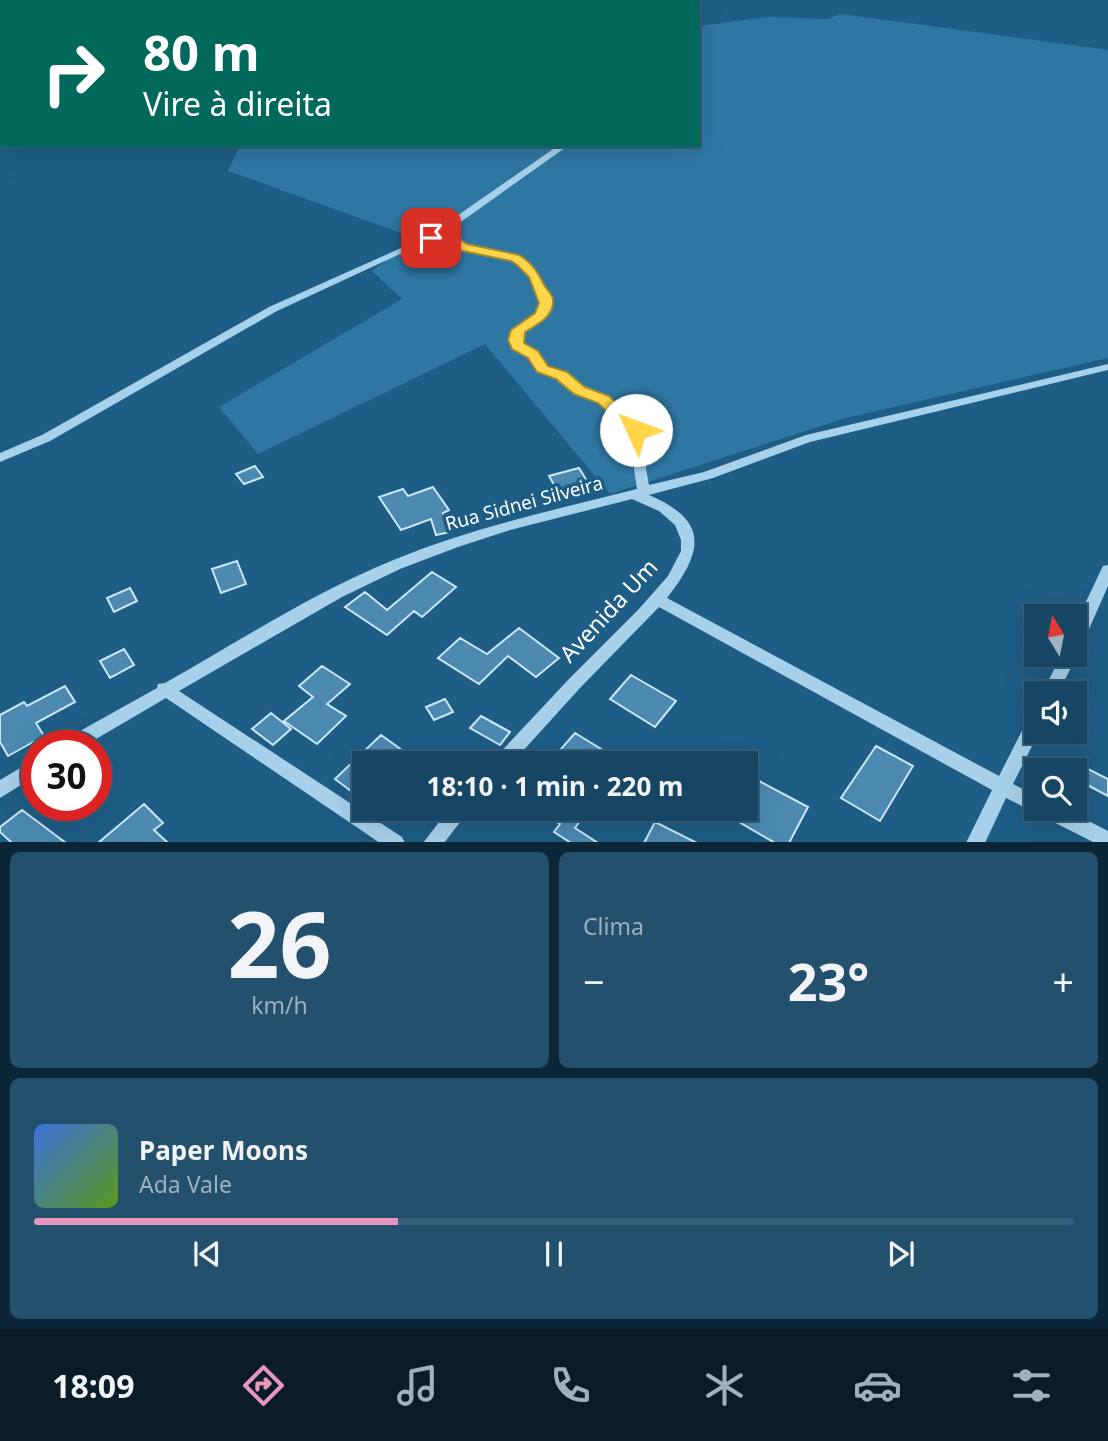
<!DOCTYPE html>
<html lang="pt">
<meta charset="utf-8">
<style>
body{margin:0;font-family:"Noto Sans",sans-serif;background:#23506d;color:#f1f3f6;height:100vh;display:flex;flex-direction:column;font-size:26px;white-space:nowrap}
*{box-sizing:border-box;margin:0}
p{font-size:23px;color:#9eb1bf}
.icon{flex:none;width:38px;height:38px;fill:none;stroke:currentColor;stroke-width:2;stroke-linecap:round;stroke-linejoin:round}
.map{position:relative;height:842px;overflow:hidden}
.side{display:flex;flex-direction:column;gap:10px;padding:10px;background:#0c2637;flex:1}
.side>*{flex:none}
.top-card{position:absolute;left:0px;top:0px;width:700px;height:147px;box-shadow:0 7px 28px #0002,0 0 0 2px #355e78;background:#00695c;color:#fff;overflow:hidden}
.needle{width:46px;rotate:350deg}
.buttons{position:absolute;left:1024px;top:604px;display:grid;gap:14px}
.buttons a{display:grid;place-items:center;width:63px;height:63px;border-radius:0px;background:#164664;box-shadow:0 7px 28px #0002,0 0 0 2px #355e78;font-size:35px}
.speed{position:absolute;left:21px;top:730px;display:flex;gap:14px;font-size:35px;font-weight:700;text-align:center}
.speed>*{display:grid;place-content:center;width:91px;height:91px;border-radius:50%;background:#164664;box-shadow:0 7px 28px #0002,0 0 0 2px #355e78;line-height:1}
.speed .limit{border:10px solid #d22;background:#fff;color:#111}
.pin{position:absolute;display:grid;place-items:center;width:60px;height:60px;color:#fff;margin:-30px;border-radius:14px;box-shadow:0 4px 10px #0006}
.me{position:absolute;width:77px;margin:-38px;rotate:313deg;stroke-linejoin:round;filter:drop-shadow(0 0 5px #0008)}
.turn{display:flex;align-items:center;gap:24px;height:147px;padding:0 28px;font-size:32px}
.turn .icon{width:91px;height:91px;stroke-width:2.5}
.turn b{display:block;font-size:49px;line-height:60px}
.big{font-size:52px;font-weight:700;line-height:1.1}
.side .tile{flex:1;display:flex;flex-direction:column;justify-content:center;gap:10px;min-width:0;padding:0 24px;border-radius:10px;background:#23506d}
.side .dial{align-items:center;gap:0}
.dial b{font-size:91px;line-height:1}
.song{display:flex;align-items:center;gap:21px}
.cover{width:84px;height:84px;border-radius:10px;background:linear-gradient(135deg,hsl(220 70% 55%),hsl(90 70% 35%))}
.played{height:7px;border-radius:4px;background:linear-gradient(90deg,#e797bd 35%,#355e78 35%)}
.keys{display:flex;justify-content:space-around;direction:ltr}
.heat{display:flex;justify-content:space-between;align-items:center;font-size:38px;direction:ltr}
.side .tiles{flex:1;display:grid;gap:10px;grid-template-columns:1fr 1fr}
.tile:last-child{grid-column:span 2}
.trip{position:absolute;left:352px;top:751px;width:406px;height:70px;border-radius:0px;background:#164664;box-shadow:0 7px 28px #0002,0 0 0 2px #355e78;font-weight:700;line-height:70px;text-align:center}
.dock{display:flex;height:112px;justify-content:space-around;align-items:center;background:#091c28;color:#9eb1bf}
.dock .icon{width:49px;height:49px}
.dock .selected{color:#e797bd}
.dock b{font-size:32px;color:#f1f3f6}
.map>svg:first-child{display:block}
.green{fill:#2f77a3}
.building{fill:#4b89b1;stroke:#cce7f8;stroke-width:2}
.lines{fill:none;stroke-linecap:round;stroke-linejoin:round}
.minor{fill:#a7d1ea;fill-rule:evenodd}
.highway{fill:#fff;fill-rule:evenodd}
.route{fill:#ffd54a;stroke:#a68a30;stroke-width:2}
.labels{text-anchor:middle;dominant-baseline:central;stroke-width:7;stroke-linejoin:round;paint-order:stroke}
.street-label{font-size:19px;fill:#fff;stroke:#1e5d86}
.near-street-label{font-size:23px;fill:#fff;stroke:#1e5d86}
</style>
<div class="map">
<svg width="1108" height="843" viewBox="0 0 1108 843">
<rect width="100%" height="100%" fill="#1e5d86"/>
<path class="green" d="M841,14L1108,50V358L846,418L610,494L485,344L258,454L219,407L402,299L372,271L415,238L228,171L240,145H698V26L767,17L826,19Z"/>
<path class="building" d="M255,466L263,477L244,484L236,474Z
M579,468L589,484L558,492L549,476Z
M433,487L449,510L443,513L450,532L436,535L431,519L401,530L379,497L403,489L408,496Z
M237,561L246,584L221,593L212,569Z
M432,572L456,587L422,617L414,611L387,635L345,607L365,592L387,610Z
M130,588L137,601L114,612L107,598Z
M519,628L559,658L536,677L508,656L479,684L438,658L460,638L487,654Z
M124,649L134,665L110,678L100,661Z
M322,666L350,684L327,704L346,716L317,744L284,721L313,697L299,686Z
M631,675L676,701L655,727L610,699Z
M65,686L75,702L36,723L44,736L8,756L0,742V715L24,702L27,706Z
M445,699L453,712L434,720L426,707Z
M271,713L291,729L273,745L252,729Z
M481,716L510,732L500,745L470,728Z
M575,733L624,763H563L554,757Z
M381,735L420,763H364V801L335,779Z
M876,746L913,766L880,821L841,798Z
M1082,766L1108,779V796L1076,779Z
M746,774L808,807L789,843H775L715,808H746Z
M144,804L163,823L154,830L168,843H98Z
M536,808H589L575,828L598,843H571L554,832L560,824Z
M22,810L66,843H12L0,832V827Z
M655,822L697,843H644Z"/>
<g class="lines">
<path class="minor" d="M110,0H122L107,2Z
M563,0H570L572,2H564Z
M0,24H2V28H0Z
M0,45H2V49H0Z
M0,54H2V58H0Z
M559,145H569L448,231L466,245L523,258L540,276L551,303L546,317L523,331V345L537,353L546,367L565,373L583,387L607,396L640,427L648,447L646,469L649,485L704,472L806,435L1108,364V370L810,442L713,478L649,495C710,521 703,552 667,598L999,776L1030,715L1036,713V732H1039L1013,784L1036,796V808H1063L1108,831V843H1095L1006,798L985,843H966L992,790L659,607L580,688L512,763H492L495,758L569,679L638,610L668,576L681,551V540L675,525L659,511L632,499L510,530L458,547L400,569L342,597L179,691L402,837L405,843H380L166,698L84,746H60L62,741L157,688L158,684L165,683C239,641 313,593 391,561C470,528 554,510 637,489L634,469L636,447L630,432L599,402L575,393L557,377L538,371L529,357L511,346L513,330L537,313L541,303L530,277L516,262L460,249L441,235L277,311L50,441L0,462V453L42,435L269,307L428,236Z
M1108,565V586L1082,645L1079,649L1076,650L1078,654L1058,693H1042L1062,654H1074V627L1101,570L1103,566Z
M37,758V775L0,798V780Z
M450,808H471L444,843H423Z"/>
<path class="highway" d="M152,0H169L151,2Z
M0,31H2L0,39Z"/>
</g>
<path class="route" d="M442,227L467,244L519,255C532,263 538,272 544,285C547,290 552,294 553,299C555,316 537,325 525,332L524,343L538,351L548,366L567,372L585,387L609,396L641,426L644,430L641,433H630L598,403L574,394L556,379L537,372L528,358L512,349L508,340L511,330L535,313L539,303L529,277L517,265L511,261L458,250L442,237L435,240H426V235Z"/>
<g class="labels">
<g class="street-label">
<text transform="translate(524 503) rotate(-15)">Rua Sidnei Silveira</text>
</g>
<g class="near-street-label">
<text transform="translate(608 610) rotate(-47)">Avenida Um</text>
</g>
</g>
</svg>
<div class="buttons">
<a><svg class="needle" viewBox="-14 -14 28 28"><path d="M0-13l5 13h-10z" fill="#e53935"/><path d="M0 13l5-13h-10z" fill="#9eb1bf"/></svg></a>
<a><svg class="icon" aria-label="sound" viewBox="0 0 24 24"><path d="M4 9h4l5-4v14l-5-4H4zM17 9q2 3 0 6"/></svg></a>
<a><svg class="icon" aria-label="search" viewBox="0 0 24 24"><circle cx="10" cy="10" r="6"/><path d="M15 15l6 6"/></svg></a>
</div>
<div class="speed"><div class="limit">30</div></div>
<div class="pin" style="left:431px;top:238px;background:#d93025"><svg class="icon" aria-label="arrive" viewBox="0 0 24 24"><path d="M6 21V4h12l-3 4 3 4H6"/></svg></div>
<svg class="me" style="left:636px;top:430px" viewBox="-20 -20 40 40"><circle r="19" fill="#fff"/><path d="M0-13L10 11 0 6-10 11z" fill="#ffd54a"/></svg>
<div class="trip">18:10 · 1 min · 220 m</div>
<div class="top-card">
<div class="turn"><svg class="icon" aria-label="right" viewBox="0 0 24 24"><path d="M7 20v-9h11M14 6l5 5-5 5"/></svg><div><b>80 m</b>Vire à direita</div></div>
</div>
</div>
<section class="side">
<div class="tiles">
<div class="tile dial"><b>26</b><p>km/h</p></div>
<div class="tile"><p>Clima</p>
<div class="heat"><a>−</a><b class="big">23°</b><a>+</a></div>
</div>
<div class="tile">
<div class="song"><i class="cover"></i><div><b>Paper Moons</b><p>Ada Vale</p></div></div>
<div class="played"></div>
<div class="keys"><svg class="icon" aria-label="previous" viewBox="0 0 24 24"><path d="M18 5L8 12l10 7zM5 5v14"/></svg><svg class="icon" aria-label="pause" viewBox="0 0 24 24"><path d="M8 5v14M16 5v14"/></svg><svg class="icon" aria-label="next" viewBox="0 0 24 24"><path d="M6 5l10 7-10 7zM19 5v14"/></svg></div>
</div>
</div>
</section>
<nav class="dock">
<b>18:09</b>
<svg class="icon selected" aria-label="directions" viewBox="0 0 24 24"><path d="M12 3l9 9-9 9-9-9zM9 14v-3h6M13 9l2 2-2 2"/></svg>
<svg class="icon" aria-label="music" viewBox="0 0 24 24"><path d="M9 18V5l10-2v13"/><circle cx="6" cy="18" r="3"/><circle cx="16" cy="16" r="3"/></svg>
<svg class="icon" aria-label="phone" viewBox="0 0 24 24"><path d="M5 4h4l2 5-3 2q2 4 5 5l2-3 5 2v4C11 20 4 13 5 4z"/></svg>
<svg class="icon" aria-label="climate" viewBox="0 0 24 24"><path d="M12 3v18M4 7l16 10M4 17L20 7"/></svg>
<svg class="icon" aria-label="car" viewBox="0 0 24 24"><path d="M5 17H2v-5l4-1 3-4h7l3 4 3 1v5h-3M9 17h6M6 11h13"/><circle cx="7" cy="17" r="2"/><circle cx="17" cy="17" r="2"/></svg>
<svg class="icon" aria-label="filters" viewBox="0 0 24 24"><path d="M4 7h16M4 17h16"/><circle cx="9" cy="7" r="2"/><circle cx="15" cy="17" r="2"/></svg>
</nav>
